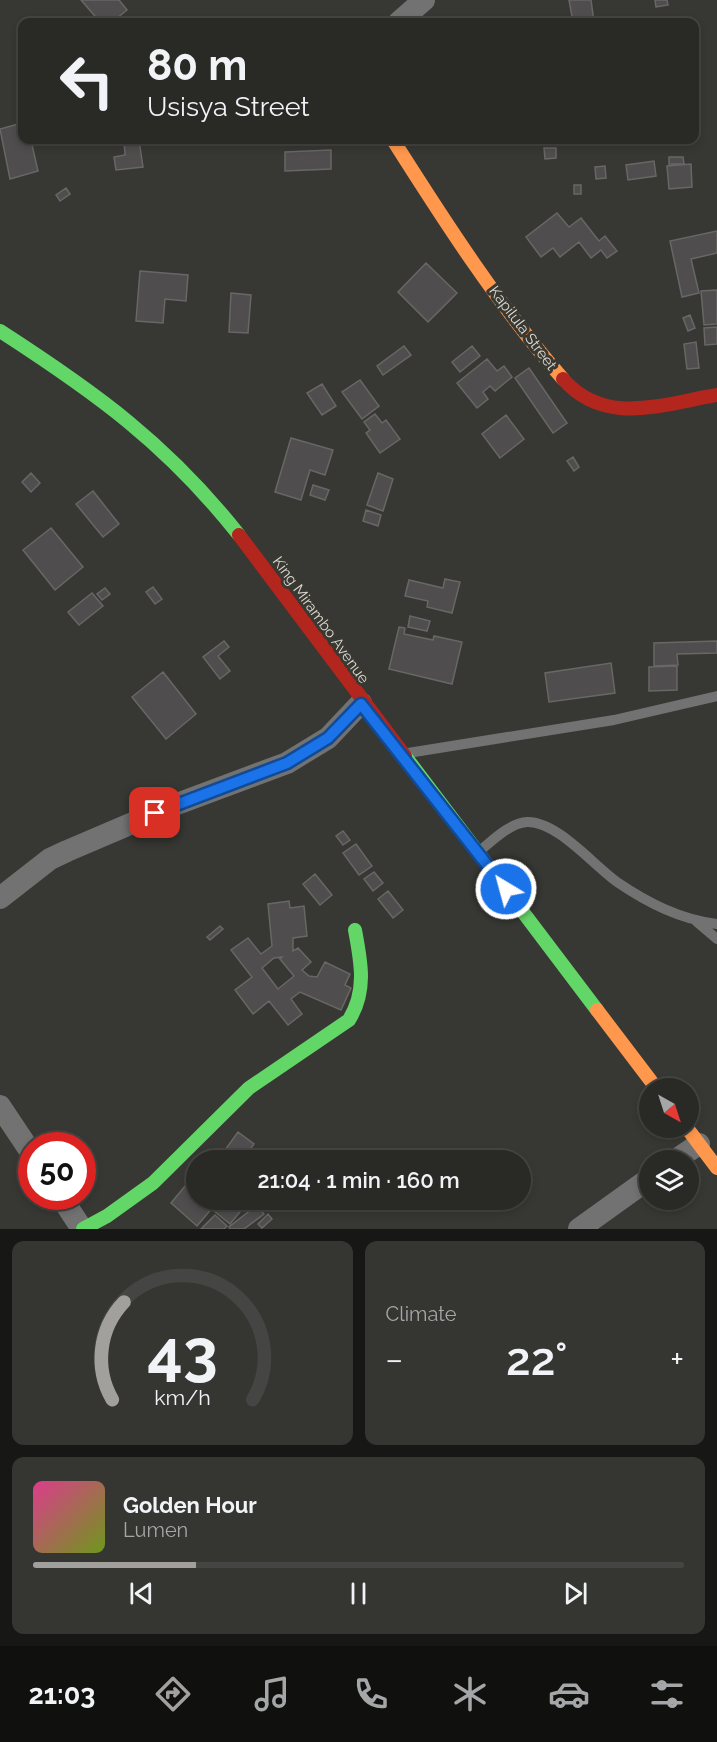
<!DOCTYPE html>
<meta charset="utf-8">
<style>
body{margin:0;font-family:Raleway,sans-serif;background:#353532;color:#f1f3f6;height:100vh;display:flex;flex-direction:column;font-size:22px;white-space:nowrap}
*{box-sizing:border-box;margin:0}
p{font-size:20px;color:#a5a6a7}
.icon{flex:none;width:33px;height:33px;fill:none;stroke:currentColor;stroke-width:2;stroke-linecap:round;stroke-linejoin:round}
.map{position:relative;height:1229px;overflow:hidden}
.side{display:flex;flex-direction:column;gap:12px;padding:12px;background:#171715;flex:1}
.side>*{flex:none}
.hud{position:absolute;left:18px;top:18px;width:681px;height:126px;border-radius:12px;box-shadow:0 3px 9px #0003,0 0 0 2px #454543;background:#292926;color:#f1f3f6;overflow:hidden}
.needle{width:39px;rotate:141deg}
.controls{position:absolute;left:639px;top:1078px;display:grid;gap:12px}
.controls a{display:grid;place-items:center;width:60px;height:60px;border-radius:50%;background:#292926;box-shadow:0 3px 9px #0003,0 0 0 2px #454543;font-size:30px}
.speed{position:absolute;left:18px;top:1132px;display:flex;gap:12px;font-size:30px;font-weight:700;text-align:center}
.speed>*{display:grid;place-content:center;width:78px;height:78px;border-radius:50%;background:#292926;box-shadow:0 3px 9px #0003,0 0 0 2px #454543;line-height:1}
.speed .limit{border:9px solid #d22;background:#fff;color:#111}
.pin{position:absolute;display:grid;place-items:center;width:51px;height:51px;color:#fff;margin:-26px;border-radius:12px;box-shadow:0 3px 9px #0006}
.me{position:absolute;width:66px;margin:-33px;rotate:323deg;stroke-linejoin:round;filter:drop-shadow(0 0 4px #0008)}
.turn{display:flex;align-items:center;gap:21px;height:126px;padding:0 30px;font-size:27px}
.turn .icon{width:78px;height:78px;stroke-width:2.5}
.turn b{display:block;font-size:42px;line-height:51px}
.big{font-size:45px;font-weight:600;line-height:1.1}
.side .widget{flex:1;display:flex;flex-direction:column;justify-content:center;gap:9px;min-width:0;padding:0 21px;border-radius:12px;background:#353532}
.side .dial{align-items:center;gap:0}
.dial svg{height:156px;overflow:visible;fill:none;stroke:#454543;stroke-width:7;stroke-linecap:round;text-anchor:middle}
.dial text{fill:#f1f3f6;stroke:none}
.song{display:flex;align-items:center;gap:18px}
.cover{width:72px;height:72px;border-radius:9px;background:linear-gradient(135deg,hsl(330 70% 55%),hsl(80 70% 35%))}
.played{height:6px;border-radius:3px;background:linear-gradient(90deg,#a1a09c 25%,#454543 25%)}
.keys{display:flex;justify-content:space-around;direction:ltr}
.heat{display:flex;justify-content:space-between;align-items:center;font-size:33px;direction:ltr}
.side .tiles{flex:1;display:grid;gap:12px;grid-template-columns:1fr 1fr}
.widget:last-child{grid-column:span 2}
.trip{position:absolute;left:186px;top:1150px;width:345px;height:60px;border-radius:30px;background:#292926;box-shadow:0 3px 9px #0003,0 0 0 2px #454543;font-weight:600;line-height:60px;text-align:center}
.tab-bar{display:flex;height:96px;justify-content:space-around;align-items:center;background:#10100f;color:#a5a6a7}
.tab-bar .icon{width:42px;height:42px}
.tab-bar .selected{color:#a1a09c}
.tab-bar b{font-size:27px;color:#f1f3f6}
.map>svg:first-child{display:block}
.building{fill:#4f4d4d;stroke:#686766;stroke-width:1.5;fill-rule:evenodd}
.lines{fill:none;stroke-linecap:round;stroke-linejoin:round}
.lane{stroke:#737272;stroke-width:10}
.street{stroke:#737272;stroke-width:22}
.fast{stroke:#63d668;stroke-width:14}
.slow{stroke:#ff974d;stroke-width:14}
.jam{stroke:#b3261e;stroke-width:14}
.route-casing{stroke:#114b97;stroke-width:15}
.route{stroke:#1a73e8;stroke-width:10}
.labels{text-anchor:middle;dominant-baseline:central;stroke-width:6;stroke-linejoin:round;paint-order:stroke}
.street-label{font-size:15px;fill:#dad9d5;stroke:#393831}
</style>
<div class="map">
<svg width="717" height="1229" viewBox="0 0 717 1229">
<rect width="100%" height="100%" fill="#373733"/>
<path class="building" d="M81,0H119L127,10L112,22H100Z
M569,0H591L594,22H573Z
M655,0H667L668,5L656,7Z
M22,123V140H41L42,143L32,145L38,171L10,179L0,129Z
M139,140L143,167L116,170L114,157L125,155L124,141Z
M544,148H556V158L545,159Z
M331,150V169L285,171V152Z
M669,157H683L684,164H669Z
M654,161L656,176L628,180L626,165Z
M691,164L692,187L669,189L667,166Z
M605,166L606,178L596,179L595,167Z
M574,185H581V194H574Z
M66,188L70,194L60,201L56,195Z
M557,213L569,227L581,218L599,241L605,236L617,251L607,258L601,250L591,258L579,242L560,257L553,248L541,257L526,237Z
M717,231V253L691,259L699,293L682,297L670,241Z
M426,263L457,293L428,322L398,292Z
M140,271L188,275L186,301L165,299L163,323L136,321Z
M717,290V324L704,325L701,291Z
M231,293L251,295L248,333L229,332Z
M690,315L695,328L688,331L683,318Z
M717,327V344L705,345L704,328Z
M696,342L699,368L687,369L684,344Z
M404,346L411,355L383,375L377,366Z
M472,346L480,356L460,372L452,362Z
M487,359L497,371L504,366L512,377L495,391L490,386L483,392L488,399L477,408L457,383Z
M529,368L567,423L553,433L515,378Z
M360,380L379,406L362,419L342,392Z
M322,384L336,406L322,415L307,393Z
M375,414L382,423L386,420L400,439L380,453L366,433L370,430L364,422Z
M506,415L524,439L500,458L482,434Z
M291,438L333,450L325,475L310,470L301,500L275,492Z
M573,457L579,467L574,471L567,461Z
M31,473L40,483L31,492L22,482Z
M378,473L393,479L383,511L367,505Z
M313,485L329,490L325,500L310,495Z
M93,491L119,524L103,537L76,504Z
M366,510L381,515L378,526L363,521Z
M51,528L83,567L55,590L23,550Z
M445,579L460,582L452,613L427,607L428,601L405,596L409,580L443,588Z
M153,587L162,599L155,604L146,592Z
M105,588L110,594L102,600L97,594Z
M92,593L103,606L79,625L68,612Z
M410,616L430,621L427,631L408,627Z
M399,627L405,628L404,634L433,640L434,636L462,642L452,684L389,669Z
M224,641L229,647L218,656L230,671L220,679L203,657Z
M717,641V653L677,654L678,665L654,666V643Z
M611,663L615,693L549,702L545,673Z
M677,666V690L649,691V667Z
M163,672L196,714L166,739L132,697Z
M343,831L350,840L343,845L336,836Z
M356,844L372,866L359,875L343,853Z
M374,872L383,883L373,891L364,879Z
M315,874L332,895L320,905L303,884Z
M388,891L403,910L393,918L378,899Z
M289,901L290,908L304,906L307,936L293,938V951L298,948L311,962L302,970L309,976L317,977L325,962L350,974L345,985L351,988L341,1010L300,992L291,999L302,1014L288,1025L269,1001L253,1014L235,990L252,977L231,950L248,938L261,954L272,946L268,904ZM282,957L280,959L294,976L278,989L262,968L274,958Z
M220,926L223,929L210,940L207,937Z
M238,1132L254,1144L242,1161L225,1150Z
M196,1173V1200H219L197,1226L171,1203Z
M224,1200H250L230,1224L214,1211Z
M257,1205L264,1214L244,1229H230L229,1227Z
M268,1214L272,1219L262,1228L258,1224Z
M215,1215L227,1226L224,1229H201Z"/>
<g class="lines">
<path class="lane" d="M408,753L614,720L717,696
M481,850C493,840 510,823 527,822C557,821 593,865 617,882C648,903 679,919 717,924
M697,922L717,939"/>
<path class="street" d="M399,22L424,0
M0,898L50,859L67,851L177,804L287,763L328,738L361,703
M0,1106L32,1154
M674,1161L699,1144
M61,1197L82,1229
M579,1229L650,1178"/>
<path class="fast" d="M0,331C96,393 167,444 239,535
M405,756L597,1010
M83,1229L107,1216L153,1183L249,1088L349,1020C367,991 361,962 355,930"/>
<path class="slow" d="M393,140C445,222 499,306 563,379
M597,1010L657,1089
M687,1128L717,1168"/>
<path class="jam" d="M563,379C605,427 662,404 717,395
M239,535L405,756"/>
</g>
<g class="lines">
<defs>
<path id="route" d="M155,813L287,763L328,738L361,704L506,889"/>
</defs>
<use href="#route" class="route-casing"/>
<use href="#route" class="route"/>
</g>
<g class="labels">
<g class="street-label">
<text transform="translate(523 328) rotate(53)">Kapilula Street</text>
<text transform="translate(321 620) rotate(54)">King Mirambo Avenue</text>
</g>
</g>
</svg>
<div class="controls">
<a><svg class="needle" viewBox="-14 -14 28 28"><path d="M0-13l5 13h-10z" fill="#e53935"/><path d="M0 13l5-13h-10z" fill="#a5a6a7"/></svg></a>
<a><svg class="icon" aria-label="layers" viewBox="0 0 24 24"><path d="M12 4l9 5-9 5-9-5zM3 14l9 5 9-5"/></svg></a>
</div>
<div class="speed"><div class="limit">50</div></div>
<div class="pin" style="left:155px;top:813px;background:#d93025"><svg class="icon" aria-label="arrive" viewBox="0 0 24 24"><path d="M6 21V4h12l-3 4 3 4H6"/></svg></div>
<svg class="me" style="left:506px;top:889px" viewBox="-20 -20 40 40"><circle r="17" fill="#1a73e8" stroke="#fff" stroke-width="3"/><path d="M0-11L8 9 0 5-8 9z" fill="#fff"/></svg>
<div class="trip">21:04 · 1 min · 160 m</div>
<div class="hud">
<div class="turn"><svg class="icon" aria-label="left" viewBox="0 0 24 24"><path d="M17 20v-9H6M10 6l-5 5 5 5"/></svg><div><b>80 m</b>Usisya Street</div></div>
</div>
</div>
<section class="side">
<div class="tiles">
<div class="widget dial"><svg viewBox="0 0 100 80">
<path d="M14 69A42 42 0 1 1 86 69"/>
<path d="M14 69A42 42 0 0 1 20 19" stroke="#a1a09c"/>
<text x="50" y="56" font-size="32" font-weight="700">43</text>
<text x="50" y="72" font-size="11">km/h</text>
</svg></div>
<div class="widget"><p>Climate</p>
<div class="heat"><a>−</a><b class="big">22°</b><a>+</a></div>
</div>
<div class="widget">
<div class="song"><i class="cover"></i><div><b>Golden Hour</b><p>Lumen</p></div></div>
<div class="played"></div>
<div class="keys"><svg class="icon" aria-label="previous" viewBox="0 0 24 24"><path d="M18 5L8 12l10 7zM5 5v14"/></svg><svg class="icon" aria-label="pause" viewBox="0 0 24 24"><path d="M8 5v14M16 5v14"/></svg><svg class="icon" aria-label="next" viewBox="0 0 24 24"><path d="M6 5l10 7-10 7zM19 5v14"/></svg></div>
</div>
</div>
</section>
<nav class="tab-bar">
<b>21:03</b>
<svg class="icon selected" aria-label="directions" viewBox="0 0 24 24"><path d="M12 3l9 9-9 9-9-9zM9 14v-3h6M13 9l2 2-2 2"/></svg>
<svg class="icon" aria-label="music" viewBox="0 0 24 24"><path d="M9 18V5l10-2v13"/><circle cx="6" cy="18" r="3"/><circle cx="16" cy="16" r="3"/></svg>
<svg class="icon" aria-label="phone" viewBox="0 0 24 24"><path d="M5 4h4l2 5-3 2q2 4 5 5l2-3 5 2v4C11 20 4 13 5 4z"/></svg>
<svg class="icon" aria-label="climate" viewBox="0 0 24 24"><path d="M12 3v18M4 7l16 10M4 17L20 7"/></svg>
<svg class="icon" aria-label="car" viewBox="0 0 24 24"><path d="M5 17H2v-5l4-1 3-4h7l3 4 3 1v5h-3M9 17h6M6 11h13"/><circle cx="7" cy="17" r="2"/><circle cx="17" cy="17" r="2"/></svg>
<svg class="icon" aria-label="filters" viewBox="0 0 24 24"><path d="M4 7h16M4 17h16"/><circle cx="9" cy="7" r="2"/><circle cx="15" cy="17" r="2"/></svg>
</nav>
